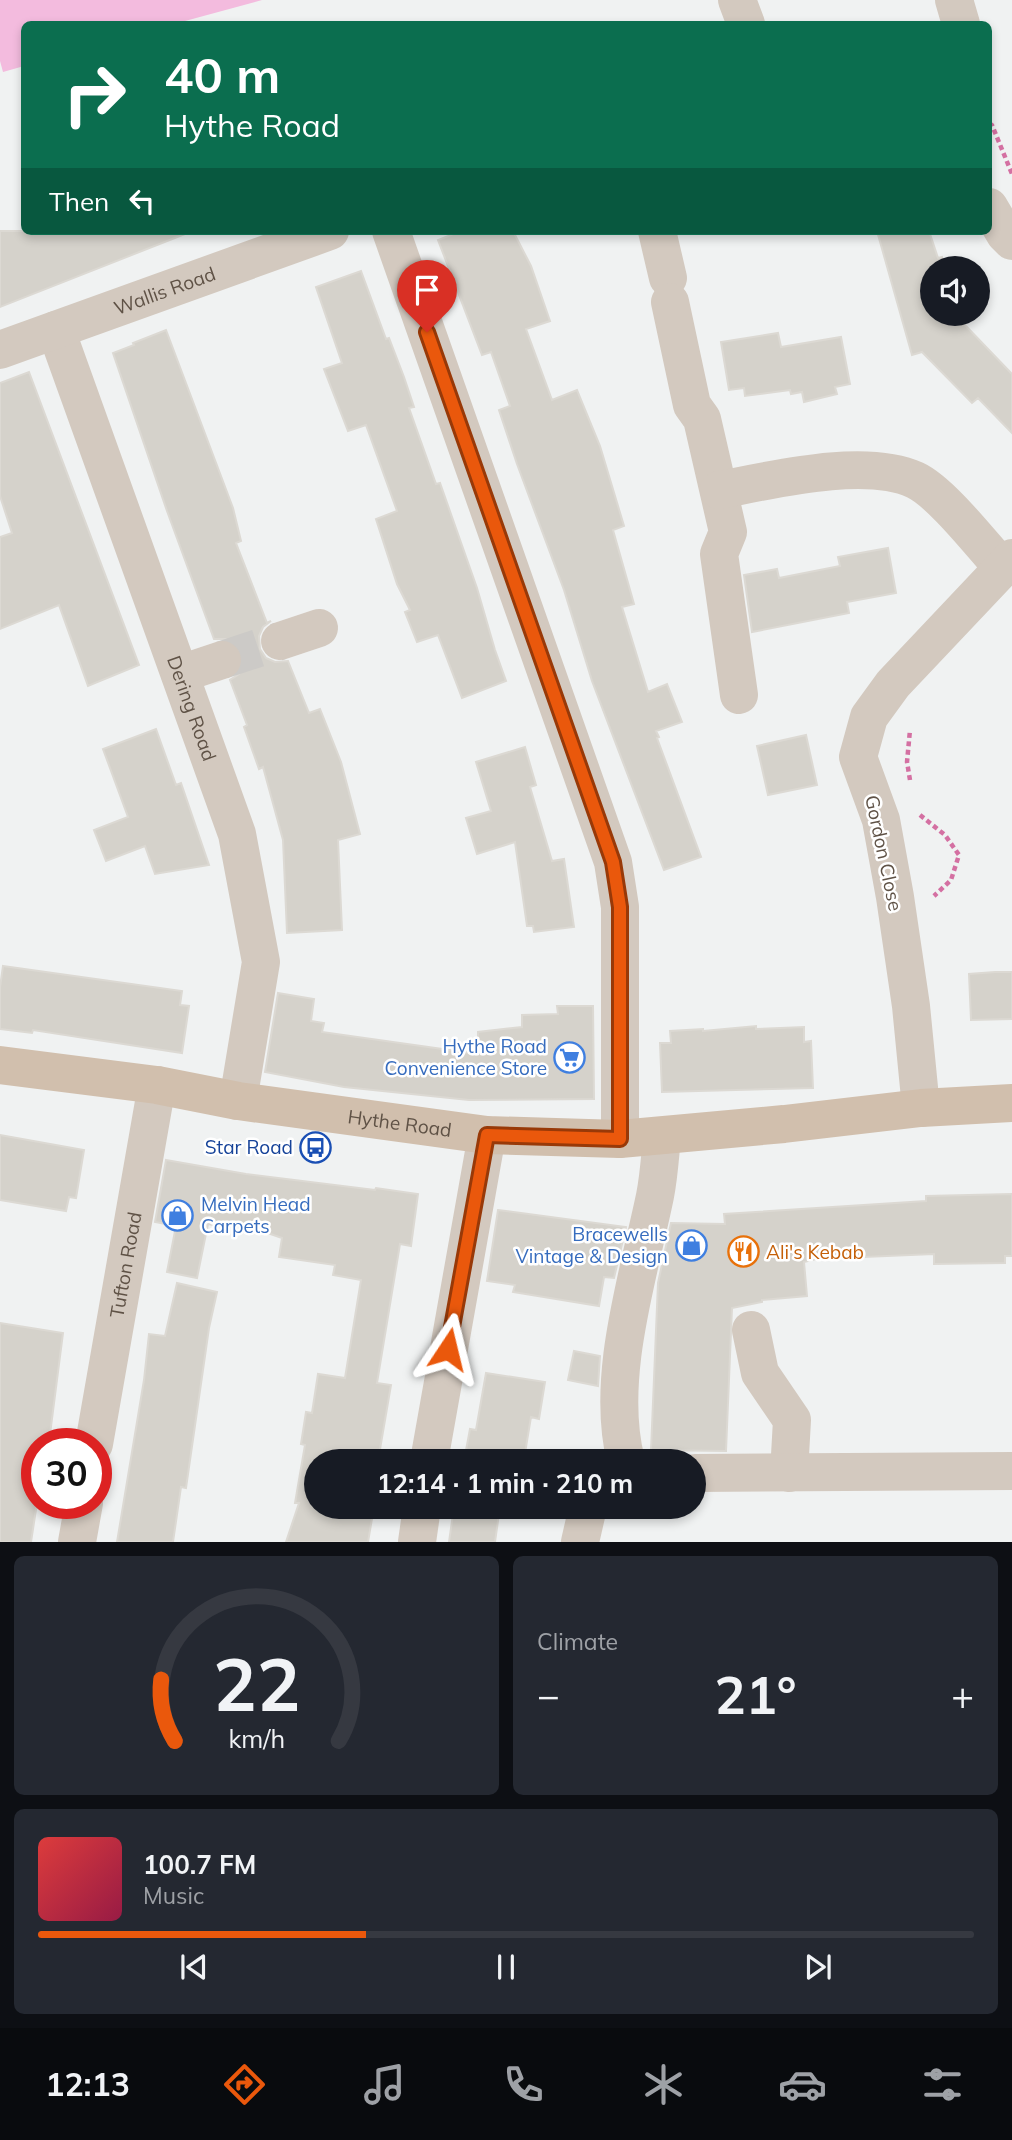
<!DOCTYPE html>
<meta charset="utf-8">
<style>
body{margin:0;font-family:Mulish,sans-serif;background:#242831;color:#f1f3f6;height:100vh;display:flex;flex-direction:column;font-size:26px;white-space:nowrap}
*{box-sizing:border-box;margin:0}
p{font-size:23px;color:#9ea1a6}
.icon{flex:none;width:38px;height:38px;fill:none;stroke:currentColor;stroke-width:2;stroke-linecap:round;stroke-linejoin:round}
.map{position:relative;height:1542px;overflow:hidden}
.panel{display:flex;flex-direction:column;gap:14px;padding:14px;background:#0d0f14;flex:1}
.panel>*{flex:none}
.top-card{position:absolute;left:21px;top:21px;width:971px;height:214px;border-radius:10px;box-shadow:0 4px 10px #0003;background:#0b6e4f;color:#fff;overflow:hidden}
.fabs{position:absolute;left:920px;top:256px;display:grid;gap:14px}
.fabs a{display:grid;place-items:center;width:70px;height:70px;border-radius:50%;background:#171b24;box-shadow:0 4px 10px #0003;font-size:35px}
.speed{position:absolute;left:21px;top:1428px;display:flex;gap:14px;font-size:35px;font-weight:700;text-align:center}
.speed>*{display:grid;place-content:center;width:91px;height:91px;border-radius:50%;background:#171b24;box-shadow:0 4px 10px #0003;line-height:1}
.speed .limit{border:10px solid #d22;background:#fff;color:#111}
.pin{position:absolute;display:grid;place-items:center;width:60px;height:60px;color:#fff;margin:-72px -30px;border-radius:50% 50% 50% 0;rotate:-45deg;box-shadow:0 0 7px #0007}
.pin .icon{rotate:45deg}
.me{position:absolute;width:77px;margin:-38px;rotate:10deg;stroke-linejoin:round;filter:drop-shadow(0 0 5px #0008)}
.turn{display:flex;align-items:center;gap:24px;height:147px;padding:0 28px;font-size:32px}
.turn .icon{width:91px;height:91px;stroke-width:2.5}
.turn b{display:block;font-size:49px;line-height:60px}
.then{display:flex;align-items:center;height:66px;padding:0 28px;background:#0003;gap:14px;font-size:26px}
.big{font-size:52px;font-weight:700;line-height:1.1}
.panel .card{flex:1;display:flex;flex-direction:column;justify-content:center;gap:10px;min-width:0;padding:0 24px;border-radius:10px;background:#242831}
.panel .dial{align-items:center;gap:0}
.dial svg{height:182px;overflow:visible;fill:none;stroke:#363941;stroke-width:7;stroke-linecap:round;text-anchor:middle}
.dial text{fill:#f1f3f6;stroke:none}
.song{display:flex;align-items:center;gap:21px}
.cover{width:84px;height:84px;border-radius:10px;background:linear-gradient(135deg,hsl(0 70% 55%),hsl(340 70% 35%))}
.played{height:7px;border-radius:4px;background:linear-gradient(90deg,#ea580c 35%,#363941 35%)}
.keys{display:flex;justify-content:space-around;direction:ltr}
.heat{display:flex;justify-content:space-between;align-items:center;font-size:38px;direction:ltr}
.panel .tiles{flex:1;display:grid;gap:14px;grid-template-columns:1fr 1fr}
.card:last-child{grid-column:span 2}
.trip{position:absolute;left:304px;top:1449px;width:402px;height:70px;border-radius:35px;background:#171b24;box-shadow:0 4px 10px #0003;font-weight:700;line-height:70px;text-align:center}
.tabs{display:flex;height:112px;justify-content:space-around;align-items:center;background:#090b0e;color:#9ea1a6}
.tabs .icon{width:49px;height:49px}
.tabs .current{color:#ea580c}
.tabs b{font-size:32px;color:#f1f3f6}
.map>svg:first-child{display:block}
.green{fill:#f3bbde}
.building{fill:#d5d2cb;stroke:#dcd9d3;stroke-width:2}
.lines{fill:none;stroke-linecap:round;stroke-linejoin:round}
.minor-tunnel{stroke:#cccac7;stroke-width:38;stroke-dasharray:38 19;stroke-linecap:butt}
.path{stroke:#d470a2;stroke-width:4.5;stroke-dasharray:5 3.5;stroke-linecap:butt}
.minor{stroke:#d3c9bf;stroke-width:38}
.major{stroke:#d1bfad;stroke-width:38}
.route-casing{stroke:#983908;stroke-width:18}
.route{stroke:#ea580c;stroke-width:12}
.labels{text-anchor:middle;dominant-baseline:central;stroke-width:5;stroke-linejoin:round;paint-order:stroke}
.street-label{font-size:19px;fill:#5f5246;stroke:#fff}
.shop-label{font-size:19px;fill:#366cbe;stroke:#fff;text-anchor:end}
.transit-label{font-size:19px;fill:#164399;stroke:#fff;text-anchor:end}
.food-label{font-size:19px;fill:#c56008;stroke:#fff;text-anchor:start}
</style>
<div class="map">
<svg width="1012" height="1542" viewBox="0 0 1012 1542">
<rect width="100%" height="100%" fill="#f0f2f2"/>
<path class="green" d="M0,0H262L174,24H24V66L3,72L0,61Z"/>
<path class="building" d="M0,231H190V232L0,307Z
M461,231H513L531,266L550,321L526,329L552,400L577,390L600,446L624,526L613,530L634,604L622,607L648,692L667,684L682,722L656,731L659,737L657,738L701,857L664,870L592,681L564,590L517,464L499,410L510,406L491,352L482,355L438,240Z
M877,231H929L938,258L942,257L945,268H933V313H961L964,324L1012,374V433L978,398L972,403L922,352L912,355Z
M361,271L386,339L389,338L404,377L414,407L409,408L436,484L440,483L477,588L495,650L506,681L462,698L438,635L417,642L405,612L410,610L397,584L376,519L397,511L366,425L348,431L324,369L342,363L316,287Z
M166,330L233,508L241,541L236,543L267,623L271,621L263,627L259,636L260,649L266,658L275,662L288,661L309,713L320,709L341,762L360,834L338,840L342,930L287,933L283,840L263,767L259,769L244,727L247,725L230,680L239,674L243,665V654L236,643L226,639H214L167,511L113,353L134,345L133,343Z
M778,333L781,347L841,337L850,384L835,387L837,394L804,402L802,392L791,394L790,390L745,396L744,388L729,390L721,342Z
M29,372L139,665L88,686L59,605L0,629V537L12,533L0,496V383Z
M888,548L896,593L847,602L849,613L752,632L744,575L777,569L779,578L840,566L838,557Z
M156,729L176,785L181,783L209,865L155,874L145,846L106,861L94,830L128,817L103,749Z
M806,735L817,785L768,795L757,746Z
M525,747L536,785L530,787L552,861L564,859L574,927L534,932L533,926H527L515,842L477,854L466,818L491,811L476,762Z
M3,966L182,991L180,1005L189,1006L182,1053L33,1030L32,1033L0,1029V987Z
M995,972H1012V1019L971,1020L969,974Z
M278,993L314,999L311,1021L324,1023L322,1032L478,1054V1032L522,1027V1015L558,1014L557,1006H593L594,1099L469,1100L344,1087L265,1072Z
M756,1026V1029L804,1027V1042L811,1041L813,1088L662,1092L660,1043H671L670,1031L703,1029V1031Z
M0,1135L84,1150L76,1198L69,1197L66,1211L0,1200Z
M166,1160L246,1174L375,1190L376,1188L418,1194L411,1246L400,1244L377,1383L391,1385L378,1461H317V1507H374L368,1542H286L299,1503H295L305,1445L301,1444L306,1412L312,1413L318,1374L345,1378L361,1280L333,1275L335,1265L279,1257L282,1238L256,1229L225,1224L224,1227L208,1224L197,1278L167,1272L176,1226L155,1222Z
M1012,1194V1256H1005V1263L934,1264V1254L816,1259L804,1262L807,1296L762,1300V1302L732,1308L726,1451L651,1450L658,1283L671,1223L725,1224L724,1214L926,1201V1196Z
M498,1210L626,1227L614,1278L604,1277L599,1306L513,1292L515,1285L487,1281Z
M177,1283L217,1292L209,1328L186,1488L181,1487L173,1542H117L144,1380L149,1334L165,1336Z
M0,1323L63,1333L49,1442L37,1440V1503L31,1542H0Z
M574,1351L600,1356L598,1386L568,1380Z
M486,1373L545,1382L539,1419L531,1417L525,1453L512,1451L510,1461H464L470,1429L476,1430Z
M454,1507H500L495,1542H449Z"/>
<g class="lines">
<path class="minor-tunnel" d="M222,660L280,641"/>
<path class="path" d="M989,123L992,125L1012,174
M910,780L907,762L910,730
M920,815L945,835L959,855L951,880L934,896"/>
<g class="minor">
<path d="M737,0L746,24"/>
<path d="M954,0L961,24"/>
<path d="M989,207L1005,234L1012,241"/>
<path d="M391,231L613,862L620,907V1139"/>
<path d="M657,231L668,278"/>
<path d="M670,302L692,405L702,419L728,532L719,554L739,695"/>
<path id="s1" d="M56,330L237,834L261,962L238,1101"/>
<path id="s2" d="M0,350L330,231"/>
<path d="M719,490C772,480 865,457 915,480C941,492 982,545 1002,567"/>
<path d="M280,641L319,628"/>
<path d="M180,674L222,660"/>
<path d="M921,1108L911,1006L895,897L881,820L858,757L869,717L893,684L1012,558"/>
<path d="M751,1330L760,1373L792,1420L789,1473"/>
<path id="s3" d="M94,1444L157,1085"/>
<path d="M429,1461L487,1135"/>
<path d="M626,1461C605,1379 638,1278 655,1196C659,1176 660,1156 662,1137"/>
<path d="M695,1473L1012,1471"/>
<path d="M77,1542L84,1503"/>
<path d="M417,1542L422,1507"/>
<path d="M580,1542L588,1507"/>
</g>
<path class="major" id="s4" d="M0,1065L157,1085L238,1101L487,1135L620,1139L784,1124L921,1108L1012,1103"/>
</g>
<g class="lines">
<defs>
<path id="route" d="M427,332L613,862L620,907V1139L487,1135L448,1349"/>
</defs>
<use href="#route" class="route-casing"/>
<use href="#route" class="route"/>
</g>
<defs>
<symbol id="supermarket-ring" viewBox="-11 -11 22 22"><circle r="9.5" fill="#fff" stroke="#3f7fe0" stroke-width="1.5"/><path d="M-6-5.5h2.5l.6 2H6L4.5 2H-2.5L-4.4-4H-6ZM-1.5 3.2a1.3 1.3 0 1 0 .1 0ZM3 3.2a1.3 1.3 0 1 0 .1 0Z" fill="#3f7fe0"/></symbol>
<symbol id="bus-ring" viewBox="-11 -11 22 22"><circle r="9.5" fill="#fff" stroke="#1a4fb4" stroke-width="1.5"/><path d="M-5-6H5V4H4V6H2V4H-2V6H-4V4H-5ZM-3.5-4V0h7V-4ZM-3.5 1.2v1.5H-2V1.2ZM2 1.2v1.5H3.5V1.2Z" fill="#1a4fb4"/></symbol>
<symbol id="shop-ring" viewBox="-11 -11 22 22"><circle r="9.5" fill="#fff" stroke="#3f7fe0" stroke-width="1.5"/><path d="M-5-2.5h2.3a2.7 3.5 0 0 1 5.4 0H5L5.5 6h-11ZM-1.5-2.5h3a1.5 2.3 0 0 0-3 0Z" fill="#3f7fe0"/></symbol>
<symbol id="restaurant-ring" viewBox="-11 -11 22 22"><circle r="9.5" fill="#fff" stroke="#e8710a" stroke-width="1.5"/><path d="M-5-6h1v4h1v-4h1v4h1v-4h1v5L-1.5 .5V6h-2V.5L-5-1ZM5-6V6H3V1.5H1.5Q1.5-4 5-6Z" fill="#e8710a"/></symbol>
</defs>
<g fill-rule="evenodd">
<use href="#supermarket-ring" x="552" y="1040" width="35" height="35"/>
<use href="#bus-ring" x="298" y="1130" width="35" height="35"/>
<use href="#shop-ring" x="160" y="1198" width="35" height="35"/>
<use href="#shop-ring" x="674" y="1228" width="35" height="35"/>
<use href="#restaurant-ring" x="726" y="1234" width="35" height="35"/>
</g>
<g class="labels">
<g class="street-label">
<text stroke="none"><textPath href="#s2" startOffset="175">Wallis Road</textPath></text>
<text stroke="none"><textPath href="#s1" startOffset="402">Dering Road</textPath></text>
<text transform="translate(884 853) rotate(78)">Gordon Close</text>
<text stroke="none"><textPath href="#s4" startOffset="404">Hythe Road</textPath></text>
<text stroke="none"><textPath href="#s3" startOffset="182">Tufton Road</textPath></text>
</g>
<g class="shop-label">
<text x="547" y="1046">Hythe Road<tspan x="547" dy="22">Convenience Store</tspan></text>
<text x="201" y="1204" text-anchor="start">Melvin Head<tspan x="201" dy="22">Carpets</tspan></text>
<text x="668" y="1234">Bracewells<tspan x="668" dy="22">Vintage &amp; Design</tspan></text>
</g>
<g class="transit-label">
<text x="293" y="1147">Star Road</text>
</g>
<g class="food-label">
<text x="766" y="1252">Ali's Kebab</text>
</g>
</g>
</svg>
<div class="fabs">
<a><svg class="icon" aria-label="sound" viewBox="0 0 24 24"><path d="M4 9h4l5-4v14l-5-4H4zM17 9q2 3 0 6"/></svg></a>
</div>
<div class="speed"><div class="limit">30</div></div>
<div class="pin" style="left:427px;top:332px;background:#d93025"><svg class="icon" aria-label="arrive" viewBox="0 0 24 24"><path d="M6 21V4h12l-3 4 3 4H6"/></svg></div>
<svg class="me" style="left:448px;top:1349px" viewBox="-20 -20 40 40"><path d="M0-17L14 15 0 8-14 15z" fill="#ea580c" stroke="#fff" stroke-width="4"/></svg>
<div class="trip">12:14 · 1 min · 210 m</div>
<div class="top-card">
<div class="turn"><svg class="icon" aria-label="right" viewBox="0 0 24 24"><path d="M7 20v-9h11M14 6l5 5-5 5"/></svg><div><b>40 m</b>Hythe Road</div></div>
<div class="then">Then<svg class="icon" aria-label="left" viewBox="0 0 24 24"><path d="M17 20v-9H6M10 6l-5 5 5 5"/></svg></div>
</div>
</div>
<section class="panel">
<div class="tiles">
<div class="card dial"><svg viewBox="0 0 100 80">
<path d="M14 69A42 42 0 1 1 86 69"/>
<path d="M14 69A42 42 0 0 1 8 42" stroke="#ea580c"/>
<text x="50" y="56" font-size="32" font-weight="700">22</text>
<text x="50" y="72" font-size="11">km/h</text>
</svg></div>
<div class="card"><p>Climate</p>
<div class="heat"><a>−</a><b class="big">21°</b><a>+</a></div>
</div>
<div class="card">
<div class="song"><i class="cover"></i><div><b>100.7 FM</b><p>Music</p></div></div>
<div class="played"></div>
<div class="keys"><svg class="icon" aria-label="previous" viewBox="0 0 24 24"><path d="M18 5L8 12l10 7zM5 5v14"/></svg><svg class="icon" aria-label="pause" viewBox="0 0 24 24"><path d="M8 5v14M16 5v14"/></svg><svg class="icon" aria-label="next" viewBox="0 0 24 24"><path d="M6 5l10 7-10 7zM19 5v14"/></svg></div>
</div>
</div>
</section>
<nav class="tabs">
<b>12:13</b>
<svg class="icon current" aria-label="directions" viewBox="0 0 24 24"><path d="M12 3l9 9-9 9-9-9zM9 14v-3h6M13 9l2 2-2 2"/></svg>
<svg class="icon" aria-label="music" viewBox="0 0 24 24"><path d="M9 18V5l10-2v13"/><circle cx="6" cy="18" r="3"/><circle cx="16" cy="16" r="3"/></svg>
<svg class="icon" aria-label="phone" viewBox="0 0 24 24"><path d="M5 4h4l2 5-3 2q2 4 5 5l2-3 5 2v4C11 20 4 13 5 4z"/></svg>
<svg class="icon" aria-label="climate" viewBox="0 0 24 24"><path d="M12 3v18M4 7l16 10M4 17L20 7"/></svg>
<svg class="icon" aria-label="car" viewBox="0 0 24 24"><path d="M5 17H2v-5l4-1 3-4h7l3 4 3 1v5h-3M9 17h6M6 11h13"/><circle cx="7" cy="17" r="2"/><circle cx="17" cy="17" r="2"/></svg>
<svg class="icon" aria-label="filters" viewBox="0 0 24 24"><path d="M4 7h16M4 17h16"/><circle cx="9" cy="7" r="2"/><circle cx="15" cy="17" r="2"/></svg>
</nav>
